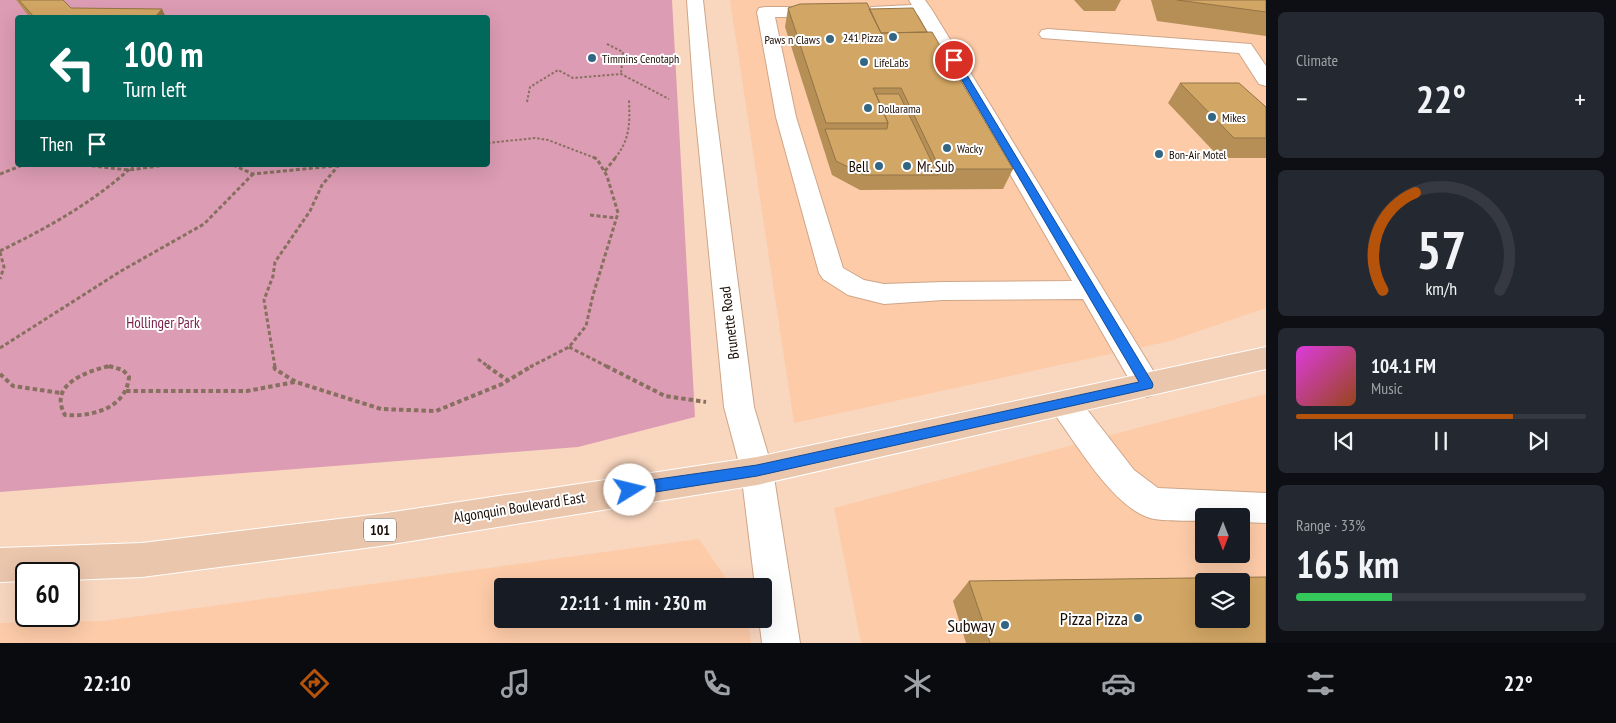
<!DOCTYPE html>
<meta charset="utf-8">
<style>
body{margin:0;font-family:"PT Sans Narrow",sans-serif;background:#242831;color:#f1f3f6;height:100vh;display:flex;flex-direction:column;font-size:19px;white-space:nowrap}
*{box-sizing:border-box;margin:0}
p{font-size:16px;color:#9ea1a6}
.icon{flex:none;width:28px;height:28px;fill:none;stroke:currentColor;stroke-width:2;stroke-linecap:round;stroke-linejoin:round}
.map{position:relative;flex:1;overflow:hidden}
.sheet{display:flex;flex-direction:column;gap:12px;padding:12px;background:#0d0f14;width:350px}
.sheet>*{flex:none}
.top-card{position:absolute;left:15px;top:15px;width:475px;height:152px;border-radius:5px;box-shadow:0 5px 20px #0002;background:#00695c;color:#fff;overflow:hidden}
.needle{width:32px;rotate:180deg}
.buttons{position:absolute;left:1195px;top:508px;display:grid;gap:10px}
.buttons a{display:grid;place-items:center;width:55px;height:55px;border-radius:5px;background:#171b24;box-shadow:0 5px 20px #0002;font-size:25px}
.speed{position:absolute;left:15px;top:562px;display:flex;gap:10px;font-size:25px;font-weight:700;text-align:center}
.speed>*{display:grid;place-content:center;width:65px;height:65px;border-radius:50%;background:#171b24;box-shadow:0 5px 20px #0002;line-height:1}
.speed .limit{border:2px solid #111;border-radius:8px;background:#fff;color:#111}
.pin{position:absolute;display:grid;place-items:center;width:42px;height:42px;color:#fff;margin:-21px;border:2px solid #fff;border-radius:50%;box-shadow:0 1px 5px #0007}
.me{position:absolute;width:55px;margin:-28px;rotate:81deg;stroke-linejoin:round;filter:drop-shadow(0 0 4px #0008)}
.turn{display:flex;align-items:center;gap:18px;height:105px;padding:0 25px;font-size:22px}
.turn .icon{width:65px;height:65px;stroke-width:2.5}
.turn b{display:block;font-size:35px;line-height:42px}
.then{display:flex;align-items:center;height:48px;padding:0 25px;background:#0003;gap:10px;font-size:19px}
.big{font-size:38px;font-weight:700;line-height:1.1}
.sheet .tile{flex:1;display:flex;flex-direction:column;justify-content:center;gap:8px;min-width:0;padding:0 18px;border-radius:8px;background:#242831}
.sheet .dial{align-items:center;gap:0}
.dial svg{height:130px;overflow:visible;fill:none;stroke:#363941;stroke-width:7;stroke-linecap:round;text-anchor:middle}
.dial text{fill:#f1f3f6;stroke:none}
.song{display:flex;align-items:center;gap:15px}
.cover{width:60px;height:60px;border-radius:8px;background:linear-gradient(135deg,hsl(300 70% 55%),hsl(20 70% 35%))}
.played{height:5px;border-radius:2px;background:linear-gradient(90deg,#b45309 75%,#363941 75%)}
.keys{display:flex;justify-content:space-around;direction:ltr}
.heat{display:flex;justify-content:space-between;align-items:center;font-size:28px;direction:ltr}
.charge{height:8px;border-radius:4px;background:linear-gradient(90deg,#34c759 33%,#363941 0)}
.trip{position:absolute;left:494px;top:578px;width:278px;height:50px;border-radius:5px;background:#171b24;box-shadow:0 5px 20px #0002;font-weight:700;line-height:50px;text-align:center}
.tab-bar{display:flex;height:80px;justify-content:space-around;align-items:center;background:#090b0e;color:#9ea1a6}
.tab-bar .icon{width:35px;height:35px}
.tab-bar .on{color:#b45309}
.tab-bar b{font-size:22px;color:#f1f3f6}
main{display:flex;flex:1;min-height:0}
.map>svg:first-child{display:block}
.built{fill:#fdcba8;fill-rule:evenodd}
.green{fill:#dc9cb3;fill-rule:evenodd}
.lines{fill:none;stroke-linecap:round;stroke-linejoin:round}
.minor-casing{stroke:#cea588;stroke-width:2}
.major-casing{stroke:#fff;stroke-width:2}
.path-far2{stroke:#887060;stroke-width:2;stroke-dasharray:2.5 2;stroke-linecap:butt}
.path-far1{stroke:#887060;stroke-width:3;stroke-dasharray:4 2.5;stroke-linecap:butt}
.path{stroke:#887060;stroke-width:4;stroke-dasharray:4.5 3;stroke-linecap:butt}
.minor{fill:#fff;fill-rule:evenodd}
.major{fill:#eac6ac;fill-rule:evenodd}
.wall{fill:#b58f56}
.shaded-wall{fill:#937446}
.building{fill:#d2a664;stroke:#937446;fill-rule:evenodd}
.route{fill:#1a73e8;stroke:#114b97}
.poi-dot{fill:#336683;stroke:#fff;stroke-width:2}
.labels{text-anchor:middle;dominant-baseline:central;stroke-width:4;stroke-linejoin:round;paint-order:stroke}
.far-poi-label{font-size:12px;fill:#1b0d04;stroke:#fff;text-anchor:start}
.shield{fill:#fff;stroke:#5f564f;stroke-width:1}
.shield-label{font-size:14px;font-weight:bold;fill:#1b0d04}
.poi-label{font-size:15px;fill:#1b0d04;stroke:#fff;text-anchor:end}
.park-label{font-size:15px;fill:#771e48;stroke:#fff}
.street-label{font-size:15px;fill:#1b0d04;stroke:#fff}
.near-poi-label{font-size:18px;fill:#1b0d04;stroke:#fff;text-anchor:end}
</style>
<main>
<div class="map">
<svg width="1266" height="643" viewBox="0 0 1266 643">
<rect width="100%" height="100%" fill="#f9d6be"/>
<path class="built" d="M730,0H1266V308L1170,341L794,423Z
M1266,394V643H861L834,508ZM1204,516H1241V554H1204ZM1204,581H1241V619H1204Z
M699,539L731,586H502V619H748L751,643H0V623L103,621Z"/>
<path class="green" d="M0,0H672L695,417L578,447L0,492ZM18,18H488V165H18Z"/>
<g class="lines">
<defs>
<path id="minor" d="M687,0H703L714,99L754,407L773,471L800,643H762L759,619H762V586H755L741,471L724,407L694,99Z
M909,0H925L932,10L1157,377L1162,385L1157,393L1147,397L1137,393L1083,299L943,300L884,304L848,295L823,279L819,273L776,117L757,12L759,8L765,7H824L830,8L832,12L830,16L824,17H775L796,117L843,268L864,280L884,284L943,282L1072,281L918,15L877,16L871,15L869,11L871,7L912,5Z
M1048,29L1251,44L1266,66V86L1259,84L1239,53L1042,38L1039,34L1042,30Z
M1064,391L1075,394L1134,470L1158,488L1266,493V523L1241,522V516H1204V521C1187,520 1166,522 1150,518C1113,507 1076,443 1053,412L1049,403L1053,394Z"/>
<path id="major" d="M1266,347V369L757,485L380,546L142,577L69,580V574H26V581L0,582V548L142,543L380,514L757,457Z"/>
</defs>
<use href="#minor" class="minor-casing"/>
<use href="#major" class="major-casing"/>
<path class="path-far2" d="M607,44L623,52L621,74
M527,102L530,87L558,70L573,78L621,74L669,99
M488,143L535,138L548,140L595,158
M615,158C630,140 630,123 629,100"/>
<path class="path-far1" d="M85,165L129,170L166,165
M233,165L253,174L344,165
M605,171L616,157
M0,174L23,165
M590,215L617,218
M0,251C49,227 94,202 134,165
M0,252L4,267L0,279
M569,347L608,367
M0,348L121,271L204,224L253,174
M478,359L489,367
M105,367H112
M275,367L264,300L273,276L275,262L310,211L322,185L339,165
M530,367L569,347L586,326L593,295L618,213L607,176L597,159L593,157"/>
<path class="path" d="M109,366L123,370L129,377C126,409 91,417 65,415C48,385 85,372 109,366Z
M274,366L275,369L296,382L381,409L436,411L502,384L532,366
M487,366L507,380
M606,366L665,396L706,402
M0,374L13,386L61,393
M126,391H247L295,382"/>
<use href="#minor" class="minor"/>
<use href="#major" class="major"/>
</g>
<path class="wall" d="M16,0H63L71,8L162,9L166,18H30L20,5Z
M1074,0H1121L1115,11H1084Z
M1151,0H1266V36L1157,21Z
M788,8L869,9L927,32L1013,169L1003,189L860,190L832,175L785,27Z
M1180,83L1266,107V158H1220L1168,103Z
M969,581L1266,643H966L953,601Z"/>
<path class="shaded-wall" d="M162,9L166,18H154Z"/>
<path class="building" d="M19,0H63L71,8L162,9L154,18H35Z
M1177,0H1266V12Z
M867,3L881,33L932,32L1013,169H940L901,88H873L888,123H826L788,8L800,4Z
M913,8L927,32L881,33L869,9Z
M1180,83H1239L1266,107V138H1234Z
M876,94H899L938,175H864L836,161L825,129H887L888,123Z
M1266,577V643H990L969,581ZM1204,581H1241V619H1204Z"/>
<path class="route" d="M951,58L958,60L1152,382L1153,385L1152,388L757,476L630,496L625,494L623,490L625,485L630,483L757,465L1139,382L950,60Z"/>
<g class="poi-dot">
<circle cx="893" cy="37" r="5"/>
<circle cx="830" cy="39" r="5"/>
<circle cx="592" cy="58" r="5"/>
<circle cx="864" cy="62" r="5"/>
<circle cx="868" cy="108" r="5"/>
<circle cx="1212" cy="117" r="5"/>
<circle cx="947" cy="148" r="5"/>
<circle cx="1159" cy="154" r="5"/>
<circle cx="879" cy="166" r="5"/>
<circle cx="907" cy="166" r="5"/>
<circle cx="1138" cy="618" r="5"/>
<circle cx="1005" cy="625" r="5"/>
</g>
<g class="labels">
<g class="far-poi-label">
<text x="883" y="37" text-anchor="end">241 Pizza</text>
<text x="820" y="39" text-anchor="end">Paws n Claws</text>
<text x="602" y="58">Timmins Cenotaph</text>
<text x="874" y="62">LifeLabs</text>
<text x="878" y="108">Dollarama</text>
<text x="1222" y="117">Mikes</text>
<text x="957" y="148">Wacky</text>
<text x="1169" y="154">Bon-Air Motel</text>
</g>
<rect class="shield" x="364" y="518.5" width="32" height="23" rx="4"/>
<g class="shield-label">
<text x="380" y="530">101</text>
</g>
<g class="poi-label">
<text x="869" y="166">Bell</text>
<text x="917" y="166" text-anchor="start">Mr. Sub</text>
</g>
<g class="park-label">
<text x="163" y="322">Hollinger Park</text>
</g>
<g class="street-label">
<text transform="translate(729 323) rotate(-97)">Brunette Road</text>
<text transform="translate(519 507) rotate(-9)">Algonquin Boulevard East</text>
</g>
<g class="near-poi-label">
<text x="1128" y="618">Pizza Pizza</text>
<text x="995" y="625">Subway</text>
</g>
</g>
</svg>
<div class="buttons">
<a><svg class="needle" viewBox="-14 -14 28 28"><path d="M0-13l5 13h-10z" fill="#e53935"/><path d="M0 13l5-13h-10z" fill="#9ea1a6"/></svg></a>
<a><svg class="icon" aria-label="layers" viewBox="0 0 24 24"><path d="M12 4l9 5-9 5-9-5zM3 14l9 5 9-5"/></svg></a>
</div>
<div class="speed"><div class="limit">60</div></div>
<div class="pin" style="left:954px;top:60px;background:#d93025"><svg class="icon" aria-label="arrive" viewBox="0 0 24 24"><path d="M6 21V4h12l-3 4 3 4H6"/></svg></div>
<svg class="me" style="left:630px;top:490px" viewBox="-20 -20 40 40"><circle r="19" fill="#fff"/><path d="M0-13L10 11 0 6-10 11z" fill="#1a73e8"/></svg>
<div class="trip">22:11 · 1 min · 230 m</div>
<div class="top-card">
<div class="turn"><svg class="icon" aria-label="left" viewBox="0 0 24 24"><path d="M17 20v-9H6M10 6l-5 5 5 5"/></svg><div><b>100 m</b>Turn left</div></div>
<div class="then">Then<svg class="icon" aria-label="arrive" viewBox="0 0 24 24"><path d="M6 21V4h12l-3 4 3 4H6"/></svg></div>
</div>
</div>
<section class="sheet">
<div class="tile"><p>Climate</p>
<div class="heat"><a>−</a><b class="big">22°</b><a>+</a></div>
</div>
<div class="tile dial"><svg viewBox="0 0 100 80">
<path d="M14 69A42 42 0 1 1 86 69"/>
<path d="M14 69A42 42 0 0 1 34 9" stroke="#b45309"/>
<text x="50" y="56" font-size="32" font-weight="700">57</text>
<text x="50" y="72" font-size="11">km/h</text>
</svg></div>
<div class="tile">
<div class="song"><i class="cover"></i><div><b>104.1 FM</b><p>Music</p></div></div>
<div class="played"></div>
<div class="keys"><svg class="icon" aria-label="previous" viewBox="0 0 24 24"><path d="M18 5L8 12l10 7zM5 5v14"/></svg><svg class="icon" aria-label="pause" viewBox="0 0 24 24"><path d="M8 5v14M16 5v14"/></svg><svg class="icon" aria-label="next" viewBox="0 0 24 24"><path d="M6 5l10 7-10 7zM19 5v14"/></svg></div>
</div>
<div class="tile"><p>Range · 33%</p><b class="big">165 km</b><div class="charge"></div></div>
</section>
</main>
<nav class="tab-bar">
<b>22:10</b>
<svg class="icon on" aria-label="directions" viewBox="0 0 24 24"><path d="M12 3l9 9-9 9-9-9zM9 14v-3h6M13 9l2 2-2 2"/></svg>
<svg class="icon" aria-label="music" viewBox="0 0 24 24"><path d="M9 18V5l10-2v13"/><circle cx="6" cy="18" r="3"/><circle cx="16" cy="16" r="3"/></svg>
<svg class="icon" aria-label="phone" viewBox="0 0 24 24"><path d="M5 4h4l2 5-3 2q2 4 5 5l2-3 5 2v4C11 20 4 13 5 4z"/></svg>
<svg class="icon" aria-label="climate" viewBox="0 0 24 24"><path d="M12 3v18M4 7l16 10M4 17L20 7"/></svg>
<svg class="icon" aria-label="car" viewBox="0 0 24 24"><path d="M5 17H2v-5l4-1 3-4h7l3 4 3 1v5h-3M9 17h6M6 11h13"/><circle cx="7" cy="17" r="2"/><circle cx="17" cy="17" r="2"/></svg>
<svg class="icon" aria-label="filters" viewBox="0 0 24 24"><path d="M4 7h16M4 17h16"/><circle cx="9" cy="7" r="2"/><circle cx="15" cy="17" r="2"/></svg>
<b>22°</b>
</nav>
